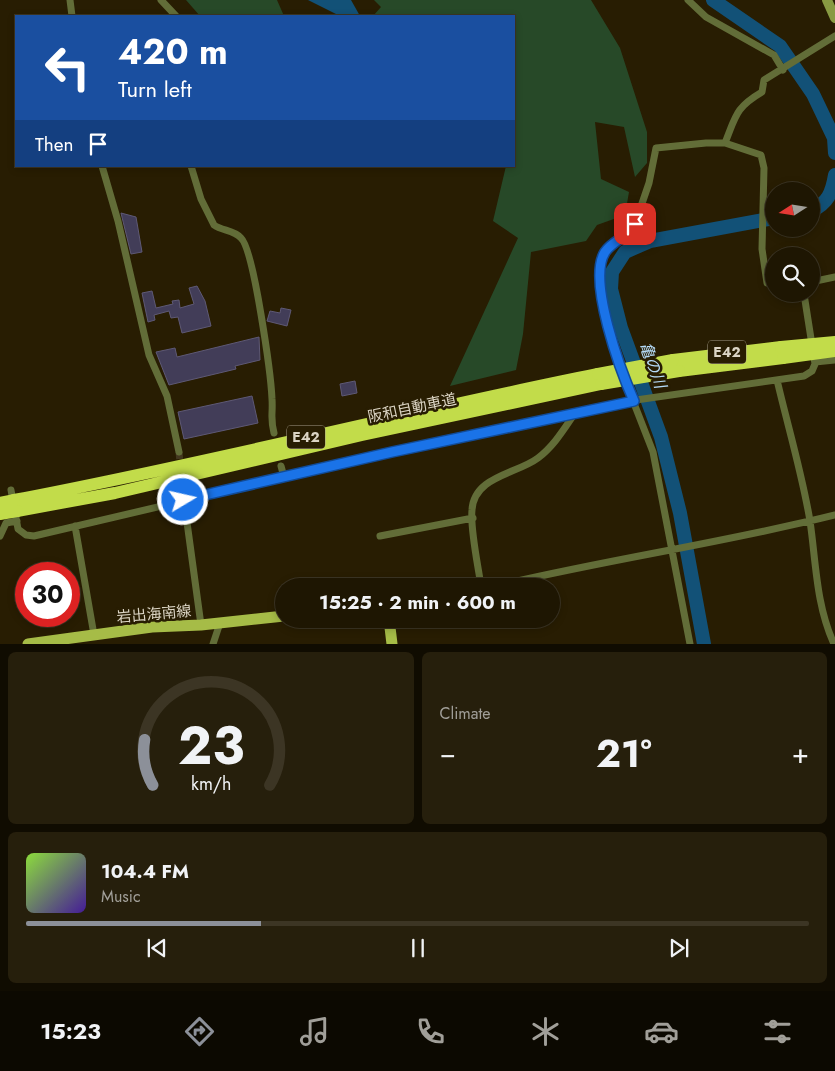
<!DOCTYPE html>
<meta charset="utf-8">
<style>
body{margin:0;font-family:Jost,"Noto Sans JP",sans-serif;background:#261f0c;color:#f1f3f6;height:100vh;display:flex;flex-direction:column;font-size:19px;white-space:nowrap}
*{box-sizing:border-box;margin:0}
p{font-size:16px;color:#a19f99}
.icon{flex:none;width:28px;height:28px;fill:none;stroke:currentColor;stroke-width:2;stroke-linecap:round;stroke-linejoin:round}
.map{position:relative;height:644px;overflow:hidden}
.drawer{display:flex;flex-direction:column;gap:8px;padding:8px;background:#100c01;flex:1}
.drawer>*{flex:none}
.top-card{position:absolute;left:15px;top:15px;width:500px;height:152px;border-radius:0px;box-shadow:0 2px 8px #0003,0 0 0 1px #3c3524;background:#1a4fa0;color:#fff;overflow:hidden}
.needle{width:32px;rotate:258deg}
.buttons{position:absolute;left:765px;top:182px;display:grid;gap:10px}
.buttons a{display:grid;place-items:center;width:55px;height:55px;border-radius:50%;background:#1e1602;box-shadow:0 2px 8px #0003,0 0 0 1px #3c3524;font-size:25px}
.speed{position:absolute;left:15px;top:562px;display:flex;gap:10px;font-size:25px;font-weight:700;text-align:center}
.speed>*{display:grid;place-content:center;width:65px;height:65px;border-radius:50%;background:#1e1602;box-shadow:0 2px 8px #0003,0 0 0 1px #3c3524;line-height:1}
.speed .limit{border:8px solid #d22;background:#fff;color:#111}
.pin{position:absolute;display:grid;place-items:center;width:42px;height:42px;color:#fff;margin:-21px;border-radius:10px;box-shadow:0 2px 8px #0006}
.me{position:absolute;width:55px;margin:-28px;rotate:81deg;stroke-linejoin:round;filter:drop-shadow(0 0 4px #0008)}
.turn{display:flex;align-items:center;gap:18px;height:105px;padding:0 20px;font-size:22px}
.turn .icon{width:65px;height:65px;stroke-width:2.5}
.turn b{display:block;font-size:35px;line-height:42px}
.then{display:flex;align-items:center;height:48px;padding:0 20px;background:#0003;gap:10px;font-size:19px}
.big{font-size:38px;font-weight:700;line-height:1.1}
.drawer .widget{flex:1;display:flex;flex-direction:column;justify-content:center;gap:8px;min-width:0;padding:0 18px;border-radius:8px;background:#261f0c}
.drawer .dial{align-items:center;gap:0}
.dial svg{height:130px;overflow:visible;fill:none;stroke:#3c3524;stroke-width:7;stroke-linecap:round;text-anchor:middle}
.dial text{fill:#f1f3f6;stroke:none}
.song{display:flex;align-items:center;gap:15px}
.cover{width:60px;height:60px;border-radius:8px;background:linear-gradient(135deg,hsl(90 70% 55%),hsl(260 70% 35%))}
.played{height:5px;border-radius:2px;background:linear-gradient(90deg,#8c9099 30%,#3c3524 30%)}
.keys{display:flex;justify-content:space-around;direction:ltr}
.heat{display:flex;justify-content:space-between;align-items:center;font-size:28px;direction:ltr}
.drawer .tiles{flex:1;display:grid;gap:8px;grid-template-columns:1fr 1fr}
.widget:last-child{grid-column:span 2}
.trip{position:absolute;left:275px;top:578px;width:285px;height:50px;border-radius:25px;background:#1e1602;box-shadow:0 2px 8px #0003,0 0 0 1px #3c3524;font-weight:700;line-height:50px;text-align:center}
.tab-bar{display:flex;height:80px;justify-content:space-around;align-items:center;background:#0c0901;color:#a19f99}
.tab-bar .icon{width:35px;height:35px}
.tab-bar .selected{color:#8c9099}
.tab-bar b{font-size:22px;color:#f1f3f6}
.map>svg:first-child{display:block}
.green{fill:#274928}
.water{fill:#125177}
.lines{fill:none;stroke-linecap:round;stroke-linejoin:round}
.river{stroke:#125177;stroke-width:14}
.building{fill:#423d58;stroke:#5e5975}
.minor-tunnel{stroke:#43381f;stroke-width:7;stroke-dasharray:7 3.5;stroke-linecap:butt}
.minor{stroke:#626d38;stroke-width:7}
.secondary{stroke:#889a42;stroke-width:10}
.primary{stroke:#a6bc47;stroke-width:11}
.motorway{stroke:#c2dc4a;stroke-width:12}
.motorway-bridge{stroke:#c2dc4a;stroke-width:12}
.route-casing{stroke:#114b97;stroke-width:12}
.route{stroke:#1a73e8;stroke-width:9}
.labels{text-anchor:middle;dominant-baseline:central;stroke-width:5;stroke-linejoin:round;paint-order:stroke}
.shield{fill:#281d02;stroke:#a59d8a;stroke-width:1}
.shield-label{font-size:14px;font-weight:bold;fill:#dbd4c4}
.street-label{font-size:15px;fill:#dbd4c4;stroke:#281d02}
.water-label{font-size:16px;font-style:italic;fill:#b5daf7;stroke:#281d02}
</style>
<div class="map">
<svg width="835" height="644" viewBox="0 0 835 644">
<rect width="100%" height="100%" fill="#281d02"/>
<path class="green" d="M186,0H277L284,16H200Z
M374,0H591L620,48L647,132V163L635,177L624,127L595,122L601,179L629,192L625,215L597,225L586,241L531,252L523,334L516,370L450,386L518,238L493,221L506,166H514V16H373L381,7Z"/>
<path class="water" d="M308,0H351L360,16H340Z"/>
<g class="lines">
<path class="river" d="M713,0L780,46L813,94L834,138L835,153
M811,211C828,203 832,193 835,175
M704,644L680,513L661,437L621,328L611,289L612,272L625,252L650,241L774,218"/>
</g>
<path class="building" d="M121,213L136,217L142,252L131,254Z
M197,286L205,301L211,326L182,333L178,317L171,318L169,311L154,315L155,320L148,322L142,293L152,291L156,308L173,304L172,301L179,300L180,308L194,304L189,288Z
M281,308L291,310L287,326L267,321L270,311L280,313Z
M259,337L260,360L235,366L236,369L169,385L156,352L175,348L177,357Z
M355,381L357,393L342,396L340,384Z
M252,396L258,423L184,439L178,412Z"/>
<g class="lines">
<path class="minor-tunnel" d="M179,452L183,493"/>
<path class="minor" d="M70,0L72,16
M161,0L176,16
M688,0L706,17L774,55L783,70
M725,143C736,116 735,108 762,92L764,80L835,36
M102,166L118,221L149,355L167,396L179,452
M191,166L201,199L214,225C222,231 234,230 241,238C254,250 271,376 272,399C273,414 270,418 274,433
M811,282L835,277
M815,362L835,360
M777,380C788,427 802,473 810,521C816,562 816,605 834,644
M281,466L284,477
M11,490L18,529L26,535L34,536L392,452L636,400L804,376L812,371L815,364L804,294
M183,493L201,625
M75,526L94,635
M0,536L6,523L17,521
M380,536L473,518
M481,586C478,565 470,529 472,510C474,476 517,474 538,458C554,446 564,429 575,413
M496,586C609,559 723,543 835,515
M213,644L220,623
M690,644L653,452L628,388L603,306L599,287L600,267L605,252L619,239L631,232L635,224L649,183L656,148L706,143H725L761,155L764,168L762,249L767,283H774"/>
<path class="secondary" d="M827,0L835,18"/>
<path class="primary" d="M389,619L392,644
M28,644L152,627L201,625L284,616"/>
<path class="motorway" d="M673,360L781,347
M679,371L783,358
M14,500C210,463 403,413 598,374
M17,511L115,493L362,435L601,384"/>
<path class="motorway-bridge" d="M781,347L835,342
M783,358L835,351
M598,374L673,360
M601,384L679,371
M0,503L14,500
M0,514L17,511"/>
</g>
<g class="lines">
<defs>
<path id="route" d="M183,500L392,452L634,401C621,372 587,280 605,252C613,240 629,237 635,224"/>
</defs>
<use href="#route" class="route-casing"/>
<use href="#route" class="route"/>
</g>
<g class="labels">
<g class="shield">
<rect x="708" y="340.5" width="38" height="23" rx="4"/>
<rect x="287" y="425.5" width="38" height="23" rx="4"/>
</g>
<g class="shield-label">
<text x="727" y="352">E42</text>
<text x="306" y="437">E42</text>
</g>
<g class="street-label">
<text transform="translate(412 408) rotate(-12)">阪和自動車道</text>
<text transform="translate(154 614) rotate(-5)">岩出海南線</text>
</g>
<g class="water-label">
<text transform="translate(653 365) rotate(70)">亀の川</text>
</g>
</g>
</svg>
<div class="buttons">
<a><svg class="needle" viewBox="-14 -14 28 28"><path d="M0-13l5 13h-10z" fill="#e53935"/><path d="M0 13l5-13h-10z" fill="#a19f99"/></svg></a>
<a><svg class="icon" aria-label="search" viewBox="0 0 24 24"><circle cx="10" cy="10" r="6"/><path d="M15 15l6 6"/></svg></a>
</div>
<div class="speed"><div class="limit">30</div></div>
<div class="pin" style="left:635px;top:224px;background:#d93025"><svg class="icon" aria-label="arrive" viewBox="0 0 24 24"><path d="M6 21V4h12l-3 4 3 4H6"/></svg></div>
<svg class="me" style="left:183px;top:500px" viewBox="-20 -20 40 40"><circle r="17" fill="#1a73e8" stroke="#fff" stroke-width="3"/><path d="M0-11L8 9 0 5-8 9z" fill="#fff"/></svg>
<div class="trip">15:25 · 2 min · 600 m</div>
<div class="top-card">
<div class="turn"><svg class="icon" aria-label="left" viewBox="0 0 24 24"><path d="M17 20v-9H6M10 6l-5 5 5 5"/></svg><div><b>420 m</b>Turn left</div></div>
<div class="then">Then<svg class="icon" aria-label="arrive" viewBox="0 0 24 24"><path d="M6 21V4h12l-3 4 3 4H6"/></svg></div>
</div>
</div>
<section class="drawer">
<div class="tiles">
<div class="widget dial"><svg viewBox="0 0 100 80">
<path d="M14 69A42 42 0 1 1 86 69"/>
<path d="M14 69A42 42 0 0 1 9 41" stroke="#8c9099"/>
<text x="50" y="56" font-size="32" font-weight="700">23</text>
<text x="50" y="72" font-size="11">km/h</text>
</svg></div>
<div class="widget"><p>Climate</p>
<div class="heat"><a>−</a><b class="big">21°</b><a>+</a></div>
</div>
<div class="widget">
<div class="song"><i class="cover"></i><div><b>104.4 FM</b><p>Music</p></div></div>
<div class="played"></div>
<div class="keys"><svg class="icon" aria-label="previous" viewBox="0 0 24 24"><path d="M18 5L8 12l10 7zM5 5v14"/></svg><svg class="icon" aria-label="pause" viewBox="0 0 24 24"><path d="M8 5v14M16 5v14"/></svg><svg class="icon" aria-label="next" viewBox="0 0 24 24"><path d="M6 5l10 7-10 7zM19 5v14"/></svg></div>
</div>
</div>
</section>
<nav class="tab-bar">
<b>15:23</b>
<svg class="icon selected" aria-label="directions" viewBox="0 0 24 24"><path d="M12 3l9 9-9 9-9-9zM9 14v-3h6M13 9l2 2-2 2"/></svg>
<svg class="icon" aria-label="music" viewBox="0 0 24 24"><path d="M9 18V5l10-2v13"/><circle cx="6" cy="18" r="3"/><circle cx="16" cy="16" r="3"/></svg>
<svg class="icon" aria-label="phone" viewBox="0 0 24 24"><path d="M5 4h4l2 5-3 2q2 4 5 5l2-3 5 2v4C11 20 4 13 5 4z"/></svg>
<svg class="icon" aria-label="climate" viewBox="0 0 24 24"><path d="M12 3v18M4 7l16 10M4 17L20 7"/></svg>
<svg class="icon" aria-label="car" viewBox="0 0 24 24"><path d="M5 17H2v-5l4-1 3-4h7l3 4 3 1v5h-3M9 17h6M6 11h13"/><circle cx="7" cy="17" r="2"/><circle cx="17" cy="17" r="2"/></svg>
<svg class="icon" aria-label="filters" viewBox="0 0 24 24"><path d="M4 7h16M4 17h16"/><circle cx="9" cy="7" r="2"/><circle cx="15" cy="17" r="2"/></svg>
</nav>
